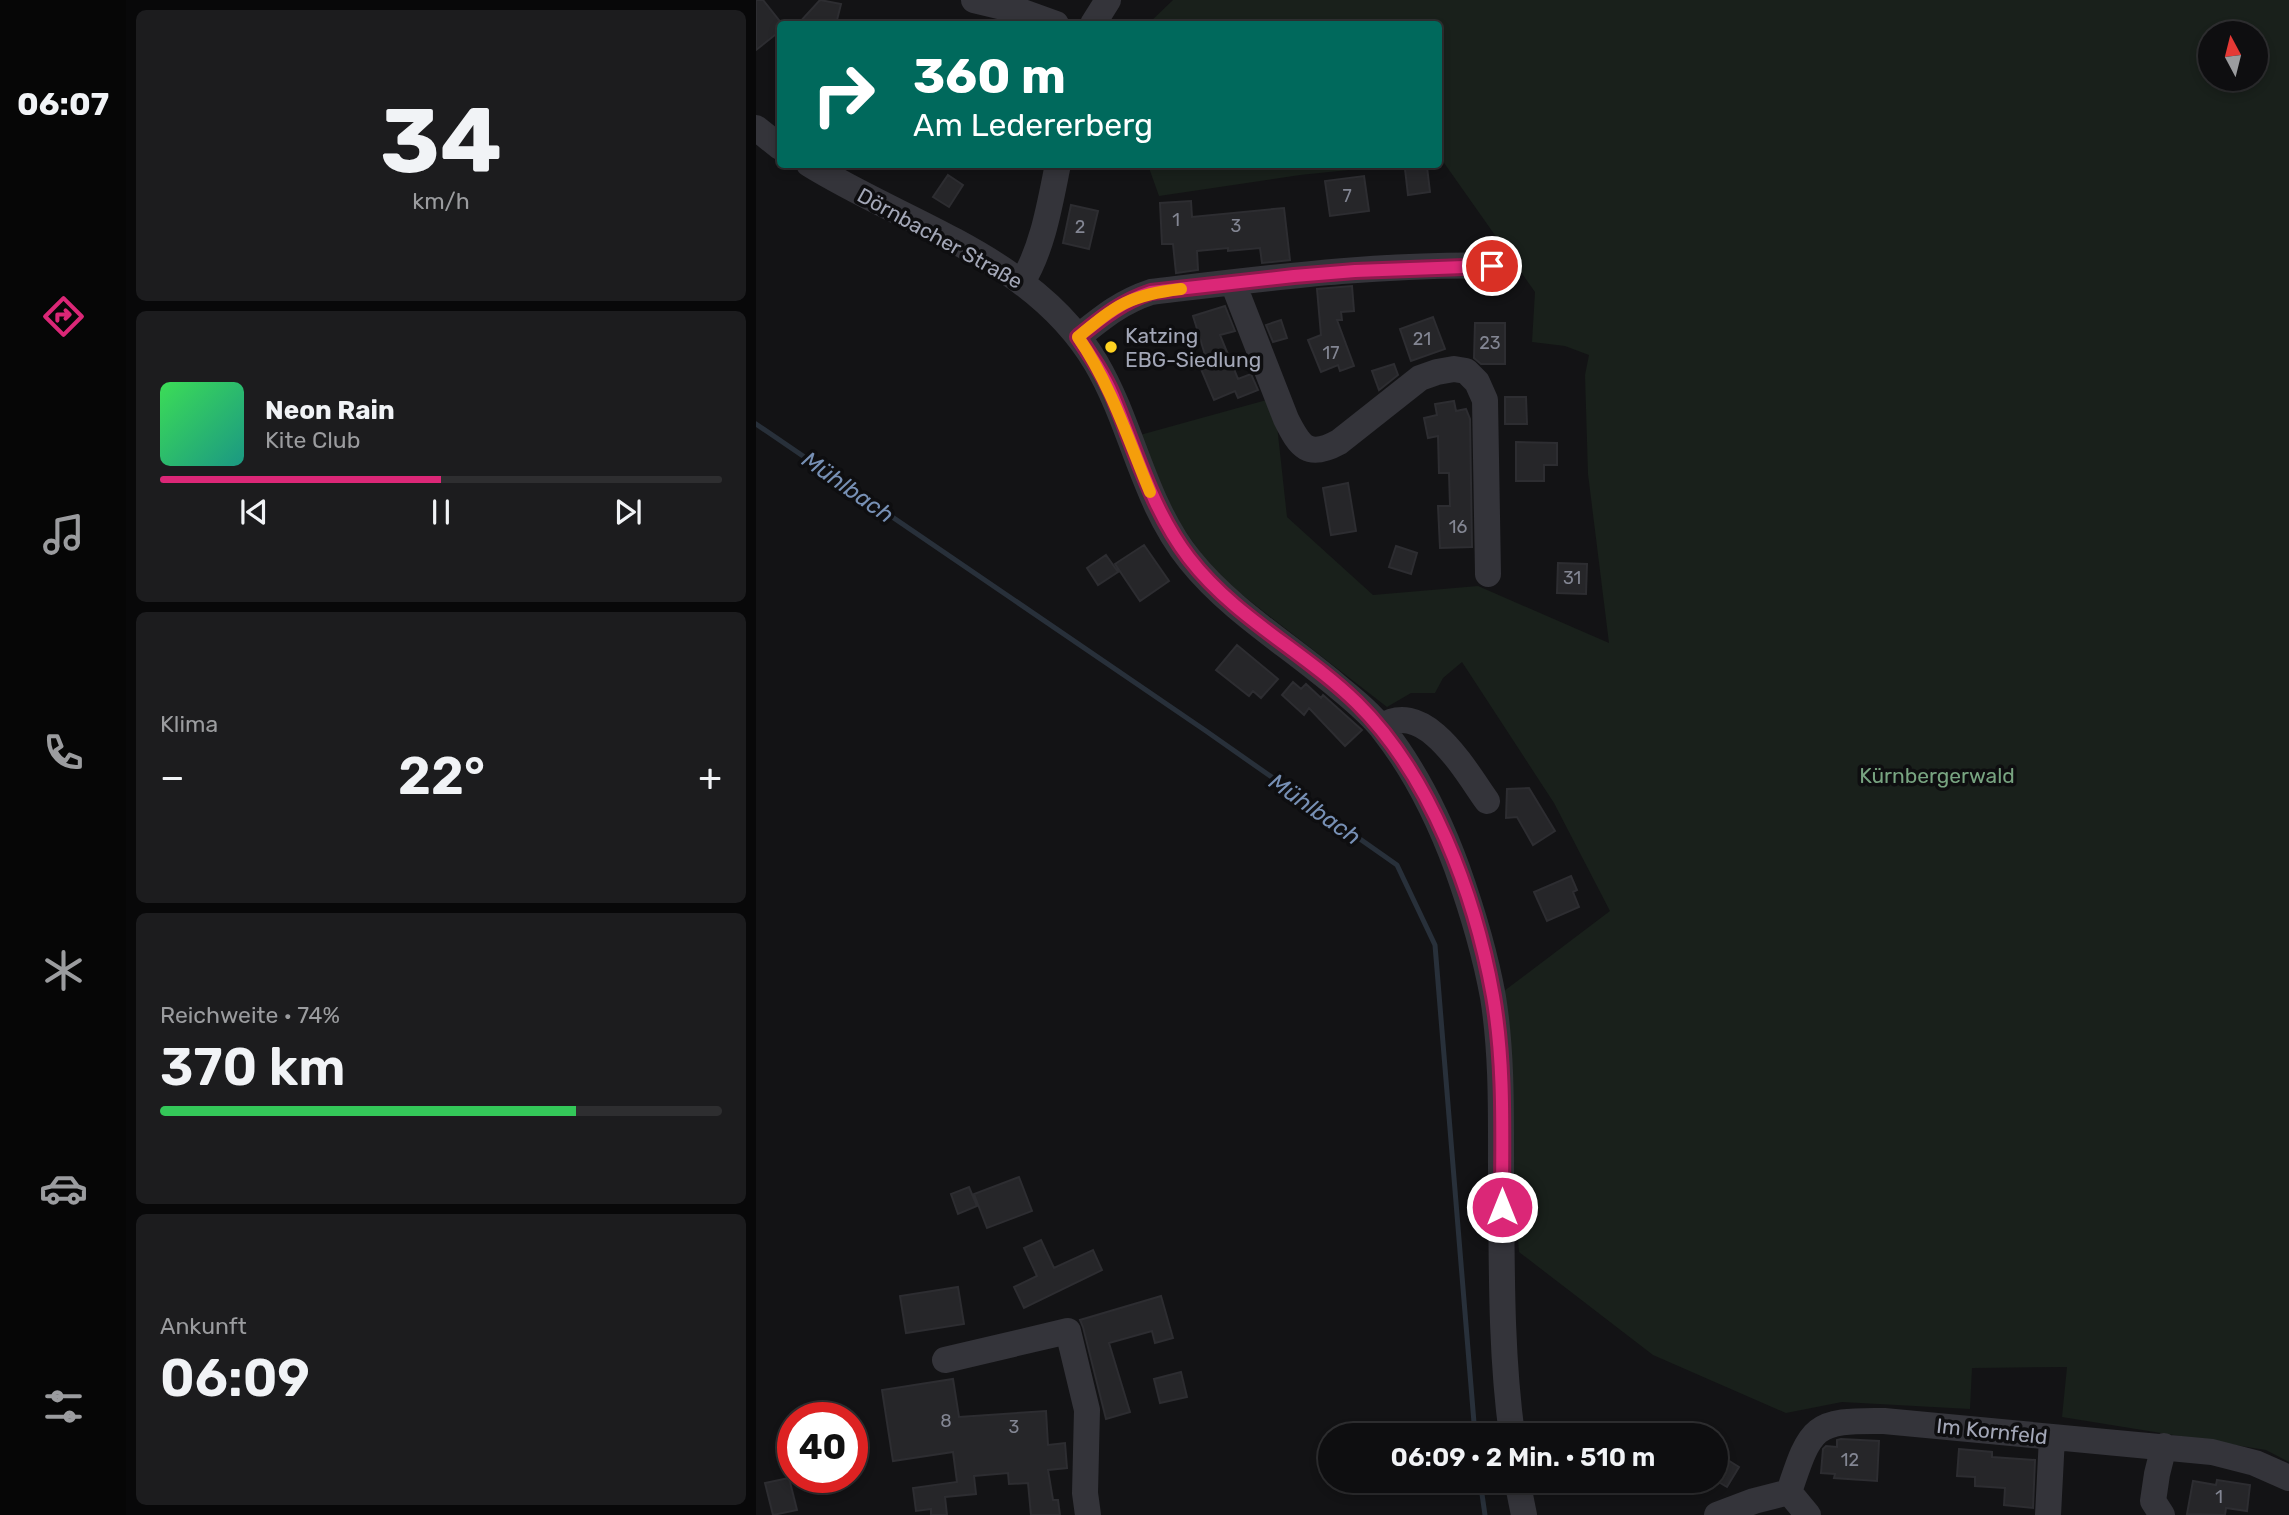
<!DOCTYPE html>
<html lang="de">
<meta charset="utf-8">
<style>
body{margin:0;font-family:Rubik,sans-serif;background:#1c1c1e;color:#f1f3f6;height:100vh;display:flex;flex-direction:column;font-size:26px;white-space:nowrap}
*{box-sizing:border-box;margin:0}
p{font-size:23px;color:#9b9c9f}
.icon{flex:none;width:38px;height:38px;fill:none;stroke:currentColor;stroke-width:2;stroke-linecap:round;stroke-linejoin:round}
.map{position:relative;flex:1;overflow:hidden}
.drawer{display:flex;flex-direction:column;gap:10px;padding:10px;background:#080809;width:630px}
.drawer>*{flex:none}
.hud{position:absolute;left:21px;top:21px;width:665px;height:147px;border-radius:7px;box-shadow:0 4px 10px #0003,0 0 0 2px #2e2e30;background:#00695c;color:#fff;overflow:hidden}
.needle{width:46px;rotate:353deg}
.fabs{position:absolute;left:1442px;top:21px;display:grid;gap:14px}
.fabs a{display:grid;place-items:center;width:70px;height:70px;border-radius:50%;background:#0e0e10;box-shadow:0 4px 10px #0003,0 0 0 2px #2e2e30;font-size:35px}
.speed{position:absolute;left:21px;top:1402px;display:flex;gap:14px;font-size:35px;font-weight:700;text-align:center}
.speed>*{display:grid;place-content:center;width:91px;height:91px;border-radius:50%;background:#0e0e10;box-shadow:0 4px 10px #0003,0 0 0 2px #2e2e30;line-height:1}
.speed .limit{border:10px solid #d22;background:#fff;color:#111}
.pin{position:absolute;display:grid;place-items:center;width:60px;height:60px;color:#fff;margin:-30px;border:4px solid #fff;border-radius:50%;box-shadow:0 2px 7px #0007}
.me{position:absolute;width:77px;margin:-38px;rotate:0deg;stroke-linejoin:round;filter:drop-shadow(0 0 5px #0008)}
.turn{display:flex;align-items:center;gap:24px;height:147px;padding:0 21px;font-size:32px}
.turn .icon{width:91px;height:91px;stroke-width:2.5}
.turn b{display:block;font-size:49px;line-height:60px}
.big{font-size:52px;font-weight:600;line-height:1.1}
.drawer .tile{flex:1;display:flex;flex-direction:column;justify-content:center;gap:10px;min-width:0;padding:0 24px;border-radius:10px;background:#1c1c1e}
.drawer .dial{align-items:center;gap:0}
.dial b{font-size:91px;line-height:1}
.song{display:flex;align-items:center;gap:21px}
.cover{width:84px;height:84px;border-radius:10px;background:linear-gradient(135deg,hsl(130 70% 55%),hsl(170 70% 35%))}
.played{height:7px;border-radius:4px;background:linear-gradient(90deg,#db2777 50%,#2e2e30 50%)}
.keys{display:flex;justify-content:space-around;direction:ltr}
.heat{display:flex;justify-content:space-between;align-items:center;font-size:38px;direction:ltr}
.charge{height:10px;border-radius:5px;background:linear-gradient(90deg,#34c759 74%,#2e2e30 0)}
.trip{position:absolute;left:562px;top:1423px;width:410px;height:70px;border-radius:35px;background:#0e0e10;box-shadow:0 4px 10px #0003,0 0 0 2px #2e2e30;font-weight:600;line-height:70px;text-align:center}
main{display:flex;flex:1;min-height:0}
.dock{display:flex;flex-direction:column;width:126px;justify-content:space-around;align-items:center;background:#060606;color:#9b9c9f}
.dock .icon{width:49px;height:49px}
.dock .active{color:#db2777}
.dock b{font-size:32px;color:#f1f3f6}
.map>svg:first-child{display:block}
.green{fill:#19201b;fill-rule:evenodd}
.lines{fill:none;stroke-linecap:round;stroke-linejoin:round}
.stream{stroke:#28303a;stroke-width:5}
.building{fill:#262629;stroke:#2d2d31;stroke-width:2}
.minor{stroke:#34343a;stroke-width:26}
.route-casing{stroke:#8e194d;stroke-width:18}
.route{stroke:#db2777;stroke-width:12}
.slow{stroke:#f59e0b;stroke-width:12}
.poi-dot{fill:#ffd221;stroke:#0e0e10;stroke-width:2.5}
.labels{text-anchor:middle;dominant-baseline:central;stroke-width:7;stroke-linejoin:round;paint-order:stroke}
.number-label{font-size:18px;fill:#838693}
.street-label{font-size:21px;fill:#a3a7b7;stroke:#0e0e10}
.poi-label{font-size:21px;fill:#a3a7b7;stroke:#0e0e10;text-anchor:start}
.park-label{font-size:21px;fill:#78a481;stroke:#0e0e10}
.water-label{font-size:23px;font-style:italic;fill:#7790b5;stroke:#0e0e10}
</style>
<main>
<nav class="dock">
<b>06:07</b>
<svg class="icon active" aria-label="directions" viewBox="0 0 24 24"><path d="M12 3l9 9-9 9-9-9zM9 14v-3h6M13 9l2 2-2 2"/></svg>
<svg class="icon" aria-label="music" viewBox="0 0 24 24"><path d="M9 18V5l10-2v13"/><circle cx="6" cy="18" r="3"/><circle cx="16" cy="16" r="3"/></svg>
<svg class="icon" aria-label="phone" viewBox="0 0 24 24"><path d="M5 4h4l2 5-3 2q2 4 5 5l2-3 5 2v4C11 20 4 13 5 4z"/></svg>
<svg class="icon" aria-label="climate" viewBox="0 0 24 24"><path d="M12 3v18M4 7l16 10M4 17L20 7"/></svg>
<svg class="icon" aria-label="car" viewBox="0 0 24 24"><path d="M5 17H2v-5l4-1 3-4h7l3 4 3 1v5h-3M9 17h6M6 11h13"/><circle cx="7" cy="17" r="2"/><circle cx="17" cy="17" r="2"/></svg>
<svg class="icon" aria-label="filters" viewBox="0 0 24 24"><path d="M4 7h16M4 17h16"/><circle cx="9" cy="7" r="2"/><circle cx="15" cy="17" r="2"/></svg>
</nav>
<section class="drawer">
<div class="tile dial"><b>34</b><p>km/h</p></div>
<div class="tile">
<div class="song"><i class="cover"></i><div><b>Neon Rain</b><p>Kite Club</p></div></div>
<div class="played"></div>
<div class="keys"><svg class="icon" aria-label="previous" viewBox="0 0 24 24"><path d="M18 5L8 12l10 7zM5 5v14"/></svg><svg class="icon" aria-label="pause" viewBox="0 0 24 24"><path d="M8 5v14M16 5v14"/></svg><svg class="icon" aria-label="next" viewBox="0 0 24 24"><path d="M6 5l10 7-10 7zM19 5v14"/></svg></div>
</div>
<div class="tile"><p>Klima</p>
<div class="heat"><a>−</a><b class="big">22°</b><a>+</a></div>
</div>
<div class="tile"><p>Reichweite · 74%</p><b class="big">370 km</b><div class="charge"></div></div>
<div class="tile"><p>Ankunft</p><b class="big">06:09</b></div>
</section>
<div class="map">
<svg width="1533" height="1515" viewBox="0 0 1533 1515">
<rect width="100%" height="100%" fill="#131315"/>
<path class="green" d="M417,0H1533V1462L1510,1450L1306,1417L1311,1367L1216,1368L1214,1409L1086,1402L1030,1413L897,1355L763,1252L744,994L854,911L798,803L706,662L687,678L679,693H655L631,707L458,573L415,510L384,435L518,398L531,517L617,595L722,586L853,643L832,474L829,375L833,355L809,346L776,342L779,292L686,160H683L682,24H392ZM1454,33H1500V79H1454Z
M392,165V164L641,165L544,175L403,196Z"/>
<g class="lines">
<path class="stream" d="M0,424L450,731L641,865L679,945L719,1435
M724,1480L729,1515"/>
</g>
<path class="building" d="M0,0H7L26,24L24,31L0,50Z
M64,0L85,4L80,24H42Z
M671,167L674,192L652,195L649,169Z
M192,175L207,185L193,207L177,197Z
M608,176L613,211L574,216L569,181Z
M435,201L436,217L528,208L534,260L506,263L504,248L472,251V248L441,251L442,270L420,273L417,244H406L404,203Z
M315,205L342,211L333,249L307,243Z
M596,286L598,311L585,312L586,320H581L598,366L584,371L582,365L565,372L552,340L565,335L561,289Z
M469,306L479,331L464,335L482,379L495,374L502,390L482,398L479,391L458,400L442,362L450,358L437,316Z
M677,317L689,349L655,361L644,329Z
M525,320L531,338L517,342L510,325Z
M719,323H749V364H725L718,358Z
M638,364L642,375L623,390L616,371Z
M749,397H770L771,424H749Z
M698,401L700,411L710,409L714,419L716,547L684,548L682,506H694L693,473H683L682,436L672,438L668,418L681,415L679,404Z
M760,442L801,443V465H788V481H760Z
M592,483L600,531L575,535L567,488Z
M388,545L413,581L384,601L359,564Z
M640,546L661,553L655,574L633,567Z
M350,555L362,572L342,585L331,568Z
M802,563L831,564L830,594L801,593Z
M481,645L522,679L505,698L497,691L493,696L460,670Z
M537,682L545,689L550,684L565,698L567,695L606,730L589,746L553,708L548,715L526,695Z
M773,788L799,831L777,845L761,817L750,818L751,789Z
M815,876L821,890L817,892L823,907L791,921L778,892Z
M263,1177L276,1211L231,1228L218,1194Z
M213,1187L221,1206L202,1214L195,1194Z
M285,1240L298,1268L337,1250L346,1270L268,1308L258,1287L281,1276L268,1248Z
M202,1287L208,1324L150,1333L144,1296Z
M405,1296L417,1338L399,1343L396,1331L353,1343L374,1412L350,1419L327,1327L324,1320Z
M425,1372L431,1397L404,1403L398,1379Z
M197,1379L203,1417L290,1411L292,1445L309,1443L311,1468L292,1470L297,1500H302L304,1515H275L272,1483L253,1484L252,1473L218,1476L220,1494L189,1497L191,1515H175V1509L160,1511L157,1488L201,1482L197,1452L137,1461L126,1390Z
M1085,1439L1123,1441L1121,1481L1078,1478L1079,1474L1065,1473L1067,1449L1070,1446L1081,1447V1440Z
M1203,1449L1236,1452V1457L1279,1460L1277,1508L1248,1505L1249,1488L1219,1486V1477L1201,1476Z
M959,1452L983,1467L971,1487L959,1480Z
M33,1478L41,1510L17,1515L9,1483Z
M1461,1480L1494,1485L1491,1511L1470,1508L1469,1515L1431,1514L1437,1481L1460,1485Z"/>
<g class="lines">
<path class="minor" d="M218,0L264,11L300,24
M337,24L352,0
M0,128L24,147
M53,164C151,225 278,258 340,363C377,426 387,502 434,560C475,611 533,645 582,687C598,700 615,714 628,731C660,772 683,819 701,868C716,910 729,953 737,997C746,1053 745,1112 745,1169C746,1257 744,1347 756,1435
M266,282C287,248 294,203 302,164
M477,283L530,419C544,447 552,459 583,442L664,378L681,372L698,369L710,371L721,382L729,400L732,574
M322,337C347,317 365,302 395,292C512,278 633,262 751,266
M625,727C669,697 710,772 731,801
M189,1360L312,1331L331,1410L329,1493L332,1515
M761,1480L768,1515
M1033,1492C1055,1426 1057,1420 1128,1421L1456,1452L1499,1463L1533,1478
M961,1515L998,1501L1033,1492L1052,1515
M1292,1515L1296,1437
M1406,1515L1397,1501L1401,1474L1408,1446"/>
</g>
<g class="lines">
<defs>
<path id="route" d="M736,266L599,271L538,276L395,292C365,302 347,317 322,337C335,356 348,375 357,396C380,451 396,510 433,558C479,618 548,651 601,703C675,776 719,895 737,996C749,1065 746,1137 746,1207"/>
</defs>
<use href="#route" class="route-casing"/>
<use href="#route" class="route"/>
<path class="slow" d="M394,492C372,439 355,385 322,337C361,305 373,295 425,289"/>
</g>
<circle class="poi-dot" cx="355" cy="347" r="7"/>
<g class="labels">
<g class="number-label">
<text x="591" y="196">7</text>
<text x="420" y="220">1</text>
<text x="480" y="226">3</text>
<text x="324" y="227">2</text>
<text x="666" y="339">21</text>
<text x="734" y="343">23</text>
<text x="575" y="353">17</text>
<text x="702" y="527">16</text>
<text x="816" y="578">31</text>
<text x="190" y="1421">8</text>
<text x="258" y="1427">3</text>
<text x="1094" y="1460">12</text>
<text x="1463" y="1497">1</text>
</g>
<g class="street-label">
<text transform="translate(184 238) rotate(29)">Dörnbacher Straße</text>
<text transform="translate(1236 1431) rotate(6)">Im Kornfeld</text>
</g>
<g class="poi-label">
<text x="369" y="335">Katzing<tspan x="369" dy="24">EBG-Siedlung</tspan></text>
</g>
<g class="park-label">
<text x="1181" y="775">Kürnbergerwald</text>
</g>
<g class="water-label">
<text transform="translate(92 487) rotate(35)">Mühlbach</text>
<text transform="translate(559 809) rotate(35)">Mühlbach</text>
</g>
</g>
</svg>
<div class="fabs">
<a><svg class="needle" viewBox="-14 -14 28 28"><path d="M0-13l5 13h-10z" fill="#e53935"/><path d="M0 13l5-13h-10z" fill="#9b9c9f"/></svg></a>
</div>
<div class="speed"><div class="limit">40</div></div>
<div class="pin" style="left:736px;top:266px;background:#d93025"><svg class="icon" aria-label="arrive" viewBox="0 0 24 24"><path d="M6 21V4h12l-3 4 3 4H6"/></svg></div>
<svg class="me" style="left:746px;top:1207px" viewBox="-20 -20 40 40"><circle r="17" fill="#db2777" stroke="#fff" stroke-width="3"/><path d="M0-11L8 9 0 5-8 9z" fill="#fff"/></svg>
<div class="trip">06:09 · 2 Min. · 510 m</div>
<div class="hud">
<div class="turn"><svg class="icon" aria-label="right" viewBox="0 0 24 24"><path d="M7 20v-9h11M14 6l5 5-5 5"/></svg><div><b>360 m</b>Am Ledererberg</div></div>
</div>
</div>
</main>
